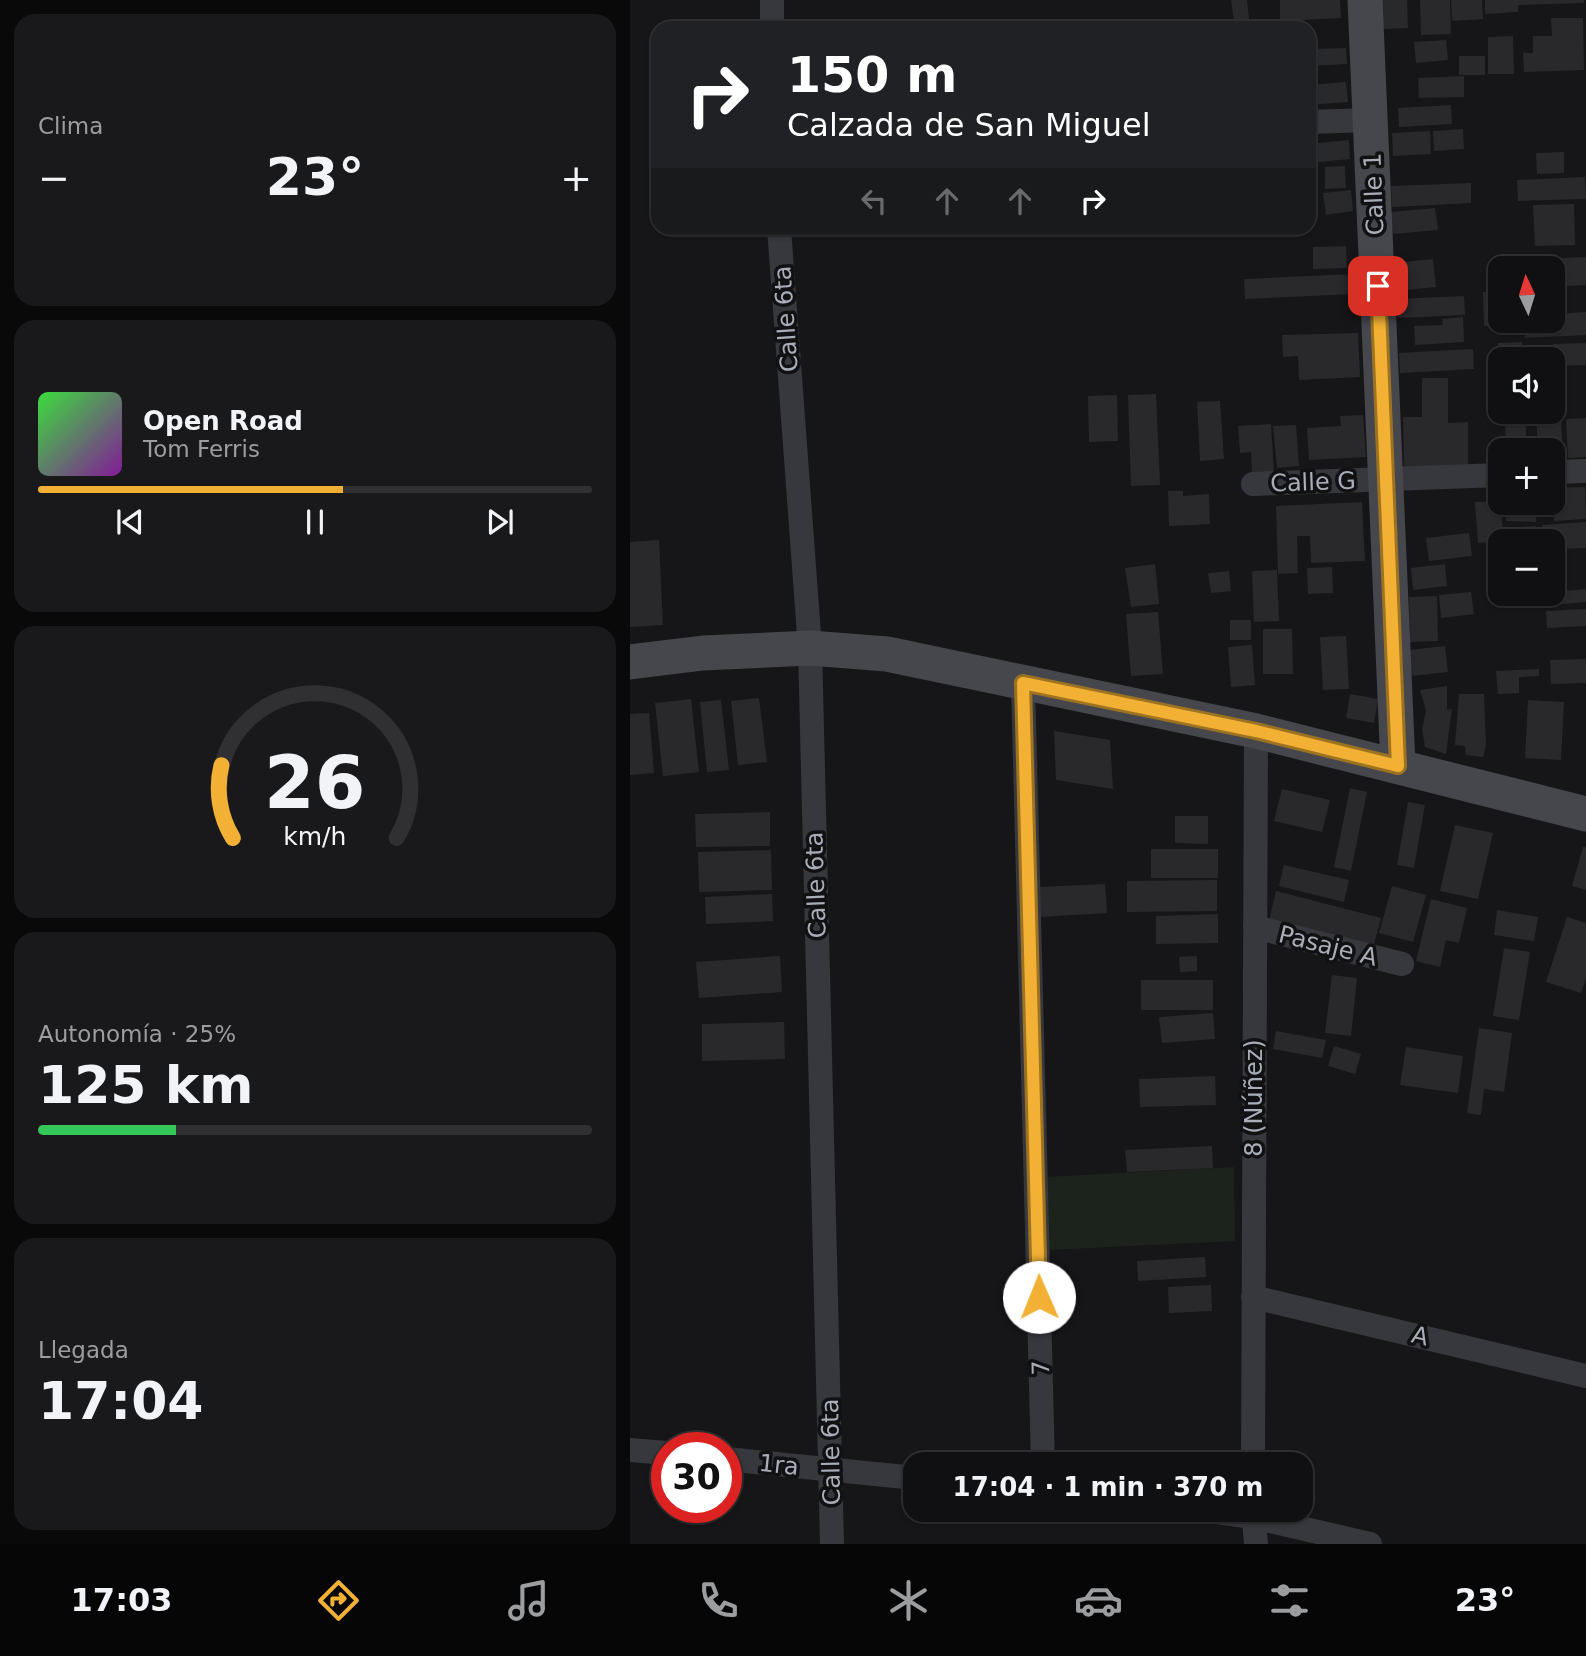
<!DOCTYPE html>
<html lang="es">
<meta charset="utf-8">
<style>
body{margin:0;font-family:"DejaVu Sans",sans-serif;background:#19191b;color:#f1f3f6;height:100vh;display:flex;flex-direction:column;font-size:26px;white-space:nowrap}
*{box-sizing:border-box;margin:0}
p{font-size:23px;color:#9c9d9f}
.icon{flex:none;width:38px;height:38px;fill:none;stroke:currentColor;stroke-width:2;stroke-linecap:round;stroke-linejoin:round}
.map{position:relative;flex:1;overflow:hidden}
.details{display:flex;flex-direction:column;gap:14px;padding:14px;background:#09090a;width:630px}
.details>*{flex:none}
.banner{position:absolute;left:21px;top:21px;width:665px;height:214px;border-radius:21px;box-shadow:0 2px 5px #0004,0 0 0 2px #303032;background:#202124;color:#fff;overflow:hidden}
.needle{width:46px;rotate:356deg}
.fabs{position:absolute;left:858px;top:256px;display:grid;gap:14px}
.fabs a{display:grid;place-items:center;width:77px;height:77px;border-radius:14px;background:#101012;box-shadow:0 2px 5px #0004,0 0 0 2px #303032;font-size:35px}
.speed{position:absolute;left:21px;top:1432px;display:flex;gap:14px;font-size:35px;font-weight:700;text-align:center}
.speed>*{display:grid;place-content:center;width:91px;height:91px;border-radius:50%;background:#101012;box-shadow:0 2px 5px #0004,0 0 0 2px #303032;line-height:1}
.speed .limit{border:10px solid #d22;background:#fff;color:#111}
.pin{position:absolute;display:grid;place-items:center;width:60px;height:60px;color:#fff;margin:-30px;border-radius:14px;box-shadow:0 4px 10px #0006}
.me{position:absolute;width:77px;margin:-38px;rotate:359deg;stroke-linejoin:round;filter:drop-shadow(0 0 5px #0008)}
.turn{display:flex;align-items:center;gap:24px;height:147px;padding:0 21px;font-size:32px}
.turn .icon{width:91px;height:91px;stroke-width:2.5}
.turn b{display:block;font-size:49px;line-height:60px}
.lanes{display:flex;align-items:center;height:66px;padding:0 21px;background:#0003;justify-content:center;gap:35px;direction:ltr}
.lanes .off{opacity:.35}
.big{font-size:52px;font-weight:600;line-height:1.1}
.details .tile{flex:1;display:flex;flex-direction:column;justify-content:center;gap:10px;min-width:0;padding:0 24px;border-radius:21px;background:#19191b}
.details .dial{align-items:center;gap:0}
.dial svg{height:182px;overflow:visible;fill:none;stroke:#303032;stroke-width:7;stroke-linecap:round;text-anchor:middle}
.dial text{fill:#f1f3f6;stroke:none}
.song{display:flex;align-items:center;gap:21px}
.cover{width:84px;height:84px;border-radius:10px;background:linear-gradient(135deg,hsl(120 70% 55%),hsl(290 70% 35%))}
.played{height:7px;border-radius:4px;background:linear-gradient(90deg,#f2b134 55%,#303032 55%)}
.keys{display:flex;justify-content:space-around;direction:ltr}
.heat{display:flex;justify-content:space-between;align-items:center;font-size:38px;direction:ltr}
.charge{height:10px;border-radius:5px;background:linear-gradient(90deg,#34c759 25%,#303032 0)}
.trip{position:absolute;left:273px;top:1452px;width:410px;height:70px;border-radius:21px;background:#101012;box-shadow:0 2px 5px #0004,0 0 0 2px #303032;font-weight:600;line-height:70px;text-align:center}
.tabs{display:flex;height:112px;justify-content:space-around;align-items:center;background:#060607;color:#9c9d9f}
.tabs .icon{width:49px;height:49px}
.tabs .active{color:#f2b134}
.tabs b{font-size:32px;color:#f1f3f6}
main{display:flex;flex:1;min-height:0}
.map>svg:first-child{display:block}
.green{fill:#1c231d}
.building{fill:#29292c}
.lines{fill:none;stroke-linecap:round;stroke-linejoin:round}
.street{stroke:#37383d;stroke-width:24}
.secondary{stroke:#45474d;stroke-width:35}
.route-casing{stroke:#9d7322;stroke-width:18}
.route{stroke:#f2b134;stroke-width:12}
.labels{text-anchor:middle;dominant-baseline:central;stroke-width:7;stroke-linejoin:round;paint-order:stroke}
.street-label{font-size:24px;fill:#a8adb8;stroke:#111113}
</style>
<main>
<section class="details">
<div class="tile"><p>Clima</p>
<div class="heat"><a>−</a><b class="big">23°</b><a>+</a></div>
</div>
<div class="tile">
<div class="song"><i class="cover"></i><div><b>Open Road</b><p>Tom Ferris</p></div></div>
<div class="played"></div>
<div class="keys"><svg class="icon" aria-label="previous" viewBox="0 0 24 24"><path d="M18 5L8 12l10 7zM5 5v14"/></svg><svg class="icon" aria-label="pause" viewBox="0 0 24 24"><path d="M8 5v14M16 5v14"/></svg><svg class="icon" aria-label="next" viewBox="0 0 24 24"><path d="M6 5l10 7-10 7zM19 5v14"/></svg></div>
</div>
<div class="tile dial"><svg viewBox="0 0 100 80">
<path d="M14 69A42 42 0 1 1 86 69"/>
<path d="M14 69A42 42 0 0 1 9 37" stroke="#f2b134"/>
<text x="50" y="56" font-size="32" font-weight="700">26</text>
<text x="50" y="72" font-size="11">km/h</text>
</svg></div>
<div class="tile"><p>Autonomía · 25%</p><b class="big">125 km</b><div class="charge"></div></div>
<div class="tile"><p>Llegada</p><b class="big">17:04</b></div>
</section>
<div class="map">
<svg width="956" height="1544" viewBox="0 0 956 1544">
<rect width="100%" height="100%" fill="#161618"/>
<path class="green" d="M604,1167L605,1241L419,1250L414,1177Z"/>
<path class="building" d="M601,0H617L620,28H605Z
M650,0H710L711,18L650,21Z
M748,0H777L778,28L750,29Z
M790,0H820L821,34L791,35Z
M821,0H852L853,19L822,21Z
M855,0H954V3L888,5V12L855,14Z
M921,18H953L954,70L894,72L893,53H903V36H922Z
M883,36L884,74H858V37Z
M816,40L818,60L786,63L784,42Z
M716,48L717,64L679,66V49Z
M829,56H855V75H829Z
M834,76V97L789,98L788,78Z
M716,82L718,102L679,105V85Z
M821,105L822,124L769,127L768,108Z
M833,129L834,149L804,151L803,131Z
M800,131L801,154L763,156L762,133Z
M719,140L720,159L679,163V144Z
M934,152V173L907,174L906,153Z
M715,166L716,188L695,189V167Z
M955,177L956,199L888,201L887,180Z
M841,183V203L762,207L761,186Z
M721,190L723,211L696,215L693,193Z
M944,204L945,245L905,246L903,205Z
M805,208L808,230L763,234L760,212Z
M716,246L717,268L683,269V247Z
M956,257V285L922,287V268H872L871,261Z
M803,259L806,287L767,291L764,263Z
M724,274L725,294L615,299L614,279Z
M922,290H928V305L922,306Z
M870,291L867,326H854L853,292Z
M834,296L835,315L768,318L767,299Z
M956,312V335L895,338L894,320H922V314Z
M833,317L834,342L785,345L784,326L813,325L812,319Z
M728,333L730,377L669,380L668,356L653,357L652,335Z
M892,342L893,359H869L868,343Z
M956,343V365L924,366L923,344Z
M843,349L844,369L770,373L769,353Z
M792,378H818V423L838,422V465L774,467L773,417H792Z
M526,394L530,485L501,486L498,395Z
M487,395L488,441L459,442L458,396Z
M922,397H930L933,461L922,462V450H908L906,411H922Z
M590,401L594,459L570,461L567,402Z
M733,415L736,457L679,460L677,428L711,426L710,416Z
M896,417V450H876L875,418Z
M956,418V457L938,458L936,419Z
M641,424L644,473L622,474L621,452L610,453L608,426Z
M666,425L669,466L647,468L643,426Z
M955,487L956,519L924,521L922,488Z
M538,491H553V496L579,494L580,524L539,526Z
M870,501L874,541L848,543L845,502Z
M732,502L735,561L681,563L680,536H667L668,573L648,574L646,506Z
M877,502H907L906,522L876,521Z
M956,522V548L922,549V541H913L912,525Z
M906,526L907,541H877L876,528Z
M839,533L842,556L799,561L796,538Z
M29,540L33,625L0,627V542Z
M922,555H931L932,574H922Z
M525,564L529,604L501,607L495,568Z
M815,564L817,586L783,590L781,568Z
M702,567L703,593L678,594L677,568Z
M647,570L649,621L624,622L622,571Z
M599,571L601,591L581,593L578,573Z
M956,589V602L924,605L923,592Z
M841,592L844,614L811,618L809,595Z
M807,596L808,641L780,642L779,597Z
M956,609V626L917,628L916,611Z
M528,612L533,674L501,676L496,614Z
M600,620H621V640H600Z
M633,629H662L663,674H633Z
M716,636L719,689L693,690L690,637Z
M622,645L625,685L601,687L598,647Z
M815,646L818,672L782,676L779,650Z
M956,659V683L921,684L920,660Z
M909,669V676L889,677V693L868,694L866,671Z
M817,686V710L822,709L816,754L795,747L792,729L796,711L790,690Z
M720,694L748,699L744,723L716,718Z
M829,694H854L856,745L853,757L836,755L835,746L825,745Z
M129,698L137,762L108,765L101,701Z
M61,699L69,772L33,776L25,703Z
M91,700L99,770L77,772L70,702Z
M898,700L934,702L931,760L895,758Z
M19,713L24,773L0,775V714Z
M424,731L480,740L483,789L426,780Z
M720,788L737,792L721,871L704,867Z
M652,789L700,800L692,832L644,821Z
M778,802L795,805L784,868L767,865Z
M140,812V846L66,847L65,814Z
M545,816H578V844L545,843Z
M825,825L863,833L848,899L810,891Z
M953,847H956V890L942,886Z
M521,849H588V878H521Z
M141,850L142,890L69,892L68,852Z
M654,865L719,880L714,902L649,886Z
M587,880V911L497,912V881Z
M475,884L477,913L410,917L408,887Z
M762,886L796,895L783,942L749,933Z
M646,891L751,918L743,948L639,921Z
M142,894L143,921L76,924L75,897Z
M801,899L837,908L829,943L816,940L810,967L786,961Z
M867,910L908,917L904,941L864,935Z
M588,914V943L526,944V916Z
M937,917L956,923V979L951,993L916,982Z
M874,948L900,952L889,1020L863,1016Z
M150,956L152,992L69,998L66,962Z
M567,956V971L550,972L549,957Z
M702,975L727,978L721,1036L695,1033Z
M511,980H583V1010H511Z
M583,1013L585,1039L532,1043L529,1017Z
M154,1022L155,1059L72,1061V1024Z
M849,1028L882,1033L874,1092L854,1089L851,1115L837,1113Z
M646,1031L696,1040L692,1058L643,1049Z
M704,1046L731,1054L725,1074L698,1066Z
M776,1047L833,1056L828,1093L770,1085Z
M585,1076L586,1105L510,1107L509,1079Z
M582,1146L583,1168L497,1172L495,1150Z
M575,1257L576,1277L508,1281L507,1261Z
M581,1285L582,1311L539,1313L538,1287Z"/>
<g class="lines">
<path class="street" d="M142,0V28
M679,122L741,120
M149,228L180,648L202,1544
M922,472L956,471
M623,484L870,475
M393,683L413,1465
M625,927L772,964
M623,1297L956,1376
M0,1450L37,1453
M96,1459L285,1478
M623,1465L626,731
M571,1510L623,1517L740,1544
M623,1510L626,1544"/>
<path class="secondary" d="M735,0L768,766
M0,662L73,653L180,648L257,654L626,731L956,814"/>
</g>
<g class="lines">
<defs>
<path id="route" d="M409,1297L393,683L626,731L768,766L748,286"/>
</defs>
<use href="#route" class="route-casing"/>
<use href="#route" class="route"/>
</g>
<g class="labels">
<g class="street-label">
<text transform="translate(744 194) rotate(-92)">Calle 1</text>
<text transform="translate(156 319) rotate(-94)">Calle 6ta</text>
<text transform="translate(683 482) rotate(-2)">Calle G</text>
<text transform="translate(186 885) rotate(-92)">Calle 6ta</text>
<text transform="translate(698 946) rotate(14)">Pasaje A</text>
<text transform="translate(624 1098) rotate(-90)">8 (Núñez)</text>
<text transform="translate(790 1336) rotate(13)">A</text>
<text transform="translate(411 1368) rotate(-91)">7</text>
<text transform="translate(201 1452) rotate(-91)">Calle 6ta</text>
<text transform="translate(149 1465) rotate(6)">1ra</text>
</g>
</g>
</svg>
<div class="fabs">
<a><svg class="needle" viewBox="-14 -14 28 28"><path d="M0-13l5 13h-10z" fill="#e53935"/><path d="M0 13l5-13h-10z" fill="#9c9d9f"/></svg></a>
<a><svg class="icon" aria-label="sound" viewBox="0 0 24 24"><path d="M4 9h4l5-4v14l-5-4H4zM17 9q2 3 0 6"/></svg></a>
<a>+</a>
<a>−</a>
</div>
<div class="speed"><div class="limit">30</div></div>
<div class="pin" style="left:748px;top:286px;background:#d93025"><svg class="icon" aria-label="arrive" viewBox="0 0 24 24"><path d="M6 21V4h12l-3 4 3 4H6"/></svg></div>
<svg class="me" style="left:409px;top:1297px" viewBox="-20 -20 40 40"><circle r="19" fill="#fff"/><path d="M0-13L10 11 0 6-10 11z" fill="#f2b134"/></svg>
<div class="trip">17:04 · 1 min · 370 m</div>
<div class="banner">
<div class="turn"><svg class="icon" aria-label="right" viewBox="0 0 24 24"><path d="M7 20v-9h11M14 6l5 5-5 5"/></svg><div><b>150 m</b>Calzada de San Miguel</div></div>
<div class="lanes"><svg class="icon off" aria-label="left" viewBox="0 0 24 24"><path d="M17 20v-9H6M10 6l-5 5 5 5"/></svg><svg class="icon off" aria-label="ahead" viewBox="0 0 24 24"><path d="M12 20V5M6 11l6-6 6 6"/></svg><svg class="icon off" aria-label="ahead" viewBox="0 0 24 24"><path d="M12 20V5M6 11l6-6 6 6"/></svg><svg class="icon" aria-label="right" viewBox="0 0 24 24"><path d="M7 20v-9h11M14 6l5 5-5 5"/></svg></div>
</div>
</div>
</main>
<nav class="tabs">
<b>17:03</b>
<svg class="icon active" aria-label="directions" viewBox="0 0 24 24"><path d="M12 3l9 9-9 9-9-9zM9 14v-3h6M13 9l2 2-2 2"/></svg>
<svg class="icon" aria-label="music" viewBox="0 0 24 24"><path d="M9 18V5l10-2v13"/><circle cx="6" cy="18" r="3"/><circle cx="16" cy="16" r="3"/></svg>
<svg class="icon" aria-label="phone" viewBox="0 0 24 24"><path d="M5 4h4l2 5-3 2q2 4 5 5l2-3 5 2v4C11 20 4 13 5 4z"/></svg>
<svg class="icon" aria-label="climate" viewBox="0 0 24 24"><path d="M12 3v18M4 7l16 10M4 17L20 7"/></svg>
<svg class="icon" aria-label="car" viewBox="0 0 24 24"><path d="M5 17H2v-5l4-1 3-4h7l3 4 3 1v5h-3M9 17h6M6 11h13"/><circle cx="7" cy="17" r="2"/><circle cx="17" cy="17" r="2"/></svg>
<svg class="icon" aria-label="filters" viewBox="0 0 24 24"><path d="M4 7h16M4 17h16"/><circle cx="9" cy="7" r="2"/><circle cx="15" cy="17" r="2"/></svg>
<b>23°</b>
</nav>
